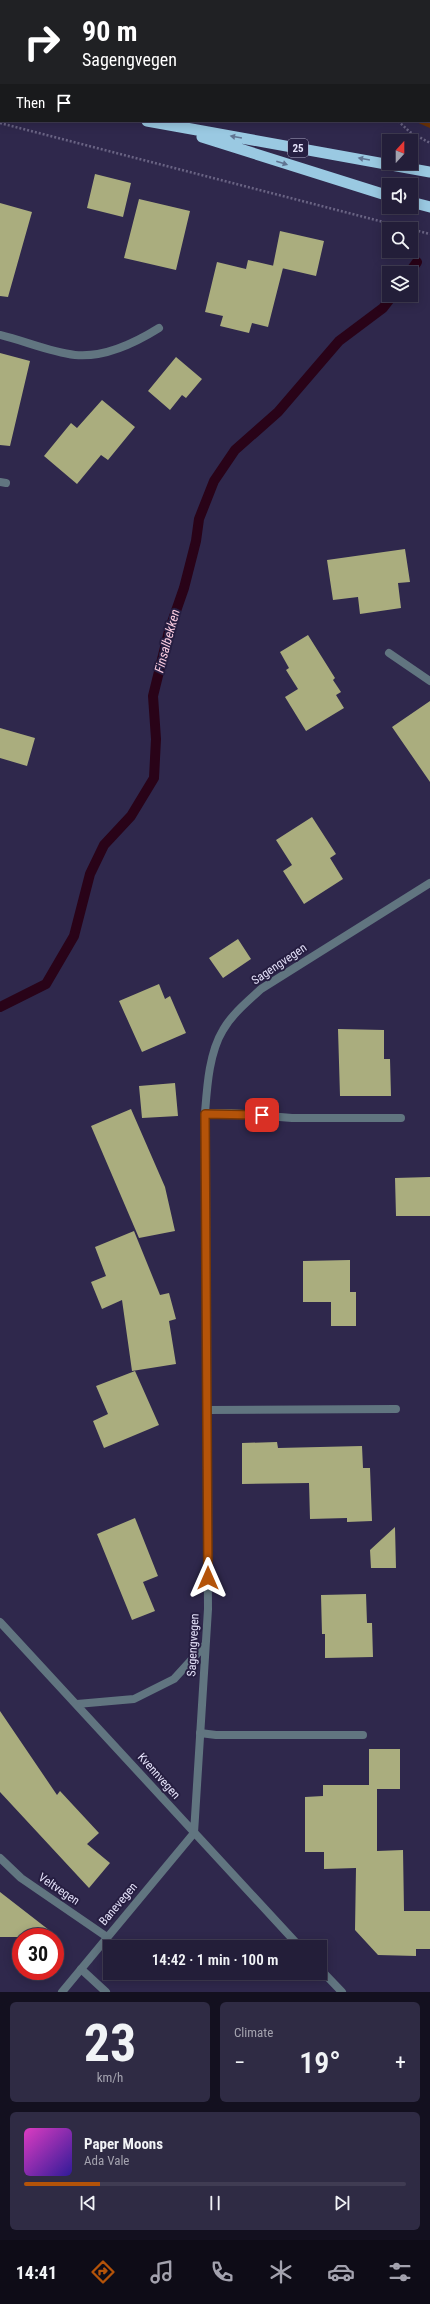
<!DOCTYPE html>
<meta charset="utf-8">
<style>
body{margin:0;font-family:"Roboto Condensed",sans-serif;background:#2f2b44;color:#f1f3f6;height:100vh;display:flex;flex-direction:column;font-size:15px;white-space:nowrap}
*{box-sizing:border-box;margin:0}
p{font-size:13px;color:#a3a2ae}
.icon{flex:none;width:22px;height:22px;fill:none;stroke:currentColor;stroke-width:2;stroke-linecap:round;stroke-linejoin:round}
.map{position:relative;height:1992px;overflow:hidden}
.panel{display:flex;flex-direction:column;gap:10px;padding:10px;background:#13101f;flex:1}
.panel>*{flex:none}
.top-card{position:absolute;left:0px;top:0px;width:430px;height:122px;box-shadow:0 2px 10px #0003,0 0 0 1px #403c53;background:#202124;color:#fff;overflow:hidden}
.needle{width:26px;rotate:21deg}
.tools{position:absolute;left:382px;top:134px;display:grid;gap:8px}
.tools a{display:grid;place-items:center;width:36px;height:36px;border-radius:0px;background:#231e39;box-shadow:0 2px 10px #0003,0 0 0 1px #403c53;font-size:20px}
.speed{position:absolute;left:12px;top:1928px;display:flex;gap:8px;font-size:20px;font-weight:700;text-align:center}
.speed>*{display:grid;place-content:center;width:52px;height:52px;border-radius:50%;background:#231e39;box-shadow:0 2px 10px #0003,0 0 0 1px #403c53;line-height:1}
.speed .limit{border:6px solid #d22;background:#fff;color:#111}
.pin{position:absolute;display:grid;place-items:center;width:34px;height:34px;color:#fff;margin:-17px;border-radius:8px;box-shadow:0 2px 6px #0006}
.me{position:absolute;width:44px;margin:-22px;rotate:0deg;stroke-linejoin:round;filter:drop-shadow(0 0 3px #0008)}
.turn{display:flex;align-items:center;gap:14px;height:84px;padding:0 16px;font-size:18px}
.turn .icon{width:52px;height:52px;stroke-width:2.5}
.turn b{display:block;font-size:28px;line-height:34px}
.then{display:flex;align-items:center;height:38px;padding:0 16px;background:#0003;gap:8px;font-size:15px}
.big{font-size:30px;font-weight:600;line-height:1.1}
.panel .card{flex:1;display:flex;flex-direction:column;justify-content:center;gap:6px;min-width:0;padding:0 14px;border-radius:6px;background:#2f2b44}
.panel .dial{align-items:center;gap:0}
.dial b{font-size:52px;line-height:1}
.song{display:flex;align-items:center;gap:12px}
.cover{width:48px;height:48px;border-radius:6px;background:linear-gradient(135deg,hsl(310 70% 55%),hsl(250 70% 35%))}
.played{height:4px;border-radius:2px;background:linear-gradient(90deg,#b45309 20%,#403c53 20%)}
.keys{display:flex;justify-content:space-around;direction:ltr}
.heat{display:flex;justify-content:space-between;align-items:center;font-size:22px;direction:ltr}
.panel .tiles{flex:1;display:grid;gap:10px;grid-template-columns:1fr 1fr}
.card:last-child{grid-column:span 2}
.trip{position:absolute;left:103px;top:1940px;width:224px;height:40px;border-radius:0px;background:#231e39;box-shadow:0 2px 10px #0003,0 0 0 1px #403c53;font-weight:600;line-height:40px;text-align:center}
.tab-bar{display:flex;height:64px;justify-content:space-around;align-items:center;background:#0e0c17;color:#a3a2ae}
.tab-bar .icon{width:28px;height:28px}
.tab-bar .current{color:#b45309}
.tab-bar b{font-size:18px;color:#f1f3f6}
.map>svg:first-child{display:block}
.forest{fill:url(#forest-crowns)}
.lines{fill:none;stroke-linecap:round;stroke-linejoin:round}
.stream{stroke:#290318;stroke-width:10}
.building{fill:#aaad7e}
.path{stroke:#696383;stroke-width:2.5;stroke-dasharray:2 2;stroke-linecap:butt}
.service{stroke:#617580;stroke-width:8}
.minor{stroke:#617580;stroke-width:8}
.trunk{stroke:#9ac9e2;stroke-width:11}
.oneway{fill:#607492}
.route-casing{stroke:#753606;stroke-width:10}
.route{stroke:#b45309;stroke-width:7}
.labels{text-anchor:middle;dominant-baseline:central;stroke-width:4;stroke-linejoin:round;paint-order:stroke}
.shield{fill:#261e41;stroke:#aaa6c1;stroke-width:1}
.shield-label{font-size:11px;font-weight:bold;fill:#e3e0f8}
.street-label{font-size:12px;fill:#e3e0f8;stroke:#261e41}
.water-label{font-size:13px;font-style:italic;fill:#fdcee2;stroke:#261e41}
</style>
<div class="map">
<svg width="430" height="1992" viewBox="0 0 430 1992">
<defs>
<pattern id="forest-crowns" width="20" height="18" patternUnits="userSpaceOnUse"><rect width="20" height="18" fill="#6b3206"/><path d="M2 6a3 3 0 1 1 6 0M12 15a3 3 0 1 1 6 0" fill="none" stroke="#804f2b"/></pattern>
</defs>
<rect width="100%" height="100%" fill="#2f284c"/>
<path class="forest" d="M429,72H430V128L414,121H429Z"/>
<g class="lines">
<path class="stream" d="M409,273L417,262
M0,1007L46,984L74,936L90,874L104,845L131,816L154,778L156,739L153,696L169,631L184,588L196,541L199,519L214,481L235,450L278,412L339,341L383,308L393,295"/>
</g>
<path class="building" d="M95,174L131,183L123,217L87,208Z
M139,199L190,211L176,270L124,258Z
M0,203L32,212L8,297L0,296Z
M280,231L324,241L316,276L273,266Z
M248,260L283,268L268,327L252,323L249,333L220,326L223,316L205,312L217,262L246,269Z
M0,353L30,361L10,446L0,445Z
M176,357L202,379L186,398L182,395L170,410L148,391Z
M102,400L135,427L108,460L101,455L77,484L44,456L71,423L77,428Z
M405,549L410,582L398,583L401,608L360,614L358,597L333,600L327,560Z
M308,635L335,678L333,680L341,692L336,695L344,708L306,731L285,697L298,689L286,670L289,668L280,652Z
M430,701V782L392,727Z
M0,728L35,738L27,766L0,758Z
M312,817L336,854L330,858L343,879L304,904L283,871L292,865L276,840Z
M238,939L251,959L223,978L209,958Z
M159,984L165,999L170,996L186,1033L142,1052L119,1001Z
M338,1029L384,1030V1059H390L391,1096H340Z
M175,1083L178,1116L142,1118L139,1086Z
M131,1109L165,1187L175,1231L139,1238L91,1126Z
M430,1177V1216H396L395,1178Z
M134,1231L160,1295L169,1293L176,1319L169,1321L176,1364L132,1371L122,1300L102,1309L91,1282L106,1276L95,1247Z
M350,1260V1292H356V1326H331V1302H303V1261Z
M135,1371L159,1425L104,1448L93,1421L108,1414L96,1386Z
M277,1442L278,1448L362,1446L363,1468H370L372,1521L347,1522V1518L310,1519L309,1483L242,1484V1443Z
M135,1518L158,1576L143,1582L155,1611L132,1620L97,1534Z
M395,1527L396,1568H371L370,1550Z
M366,1594L367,1623H372L373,1657L325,1658V1634H322L321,1595Z
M0,1711L57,1795L60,1791L99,1833L87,1844L110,1863L89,1888L0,1792Z
M369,1749H400V1789H377V1851L403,1850L404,1911H430V1949H416V1956L378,1955L355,1930L356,1868L324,1869V1852H305V1797L323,1796V1785H369Z
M0,1892L58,1937H0Z"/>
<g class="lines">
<path class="path" d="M398,121L410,132L430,143
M0,123L430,234"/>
<path class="service" d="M0,335C25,341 50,352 75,355C105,358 135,343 159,328
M0,482L6,483
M205,1113H231L292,1118H401
M207,1410L396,1409
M200,1733L216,1735H363
M81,1969L106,1992"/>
<path class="minor" d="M357,0L358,1
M374,1L375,0
M389,653L430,681
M0,1622L300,1947
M77,1704L134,1699L174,1679L205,1645
M0,1858L21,1878L107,1937
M320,1969L342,1992
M62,1992L194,1833L208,1609L205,1113C207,1087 209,1053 223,1030C232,1014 248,1001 261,989L430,883"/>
<path class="trunk" d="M0,86H1
M147,121L430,172
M202,137L389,196
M411,202L430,207"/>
</g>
<defs><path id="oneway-solid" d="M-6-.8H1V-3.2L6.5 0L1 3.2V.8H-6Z"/></defs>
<g class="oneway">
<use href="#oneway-solid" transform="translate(236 137) rotate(-170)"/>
<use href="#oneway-solid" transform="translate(364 159) rotate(-170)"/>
<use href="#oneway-solid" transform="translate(282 163) rotate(18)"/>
</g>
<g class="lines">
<defs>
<path id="route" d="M208,1578L205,1114L262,1115"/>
</defs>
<use href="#route" class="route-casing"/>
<use href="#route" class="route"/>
</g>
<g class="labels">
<rect class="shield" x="288" y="139" width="20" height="18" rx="3"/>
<g class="shield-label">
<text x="298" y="148">25</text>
</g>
<g class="street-label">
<text transform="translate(279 964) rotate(-34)">Sagengvegen</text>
<text transform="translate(193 1645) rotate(-87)">Sagengvegen</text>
<text transform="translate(159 1776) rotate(48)">Kvennvegen</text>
<text transform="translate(59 1889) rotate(34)">Veltvegen</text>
<text transform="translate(118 1904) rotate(-50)">Banevegen</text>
</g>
<g class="water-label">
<text transform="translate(167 641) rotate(-75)">Finsalbekken</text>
</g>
</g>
</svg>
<div class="tools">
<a><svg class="needle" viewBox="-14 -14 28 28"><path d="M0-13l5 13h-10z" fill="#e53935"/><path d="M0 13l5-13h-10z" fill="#a3a2ae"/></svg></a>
<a><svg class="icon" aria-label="sound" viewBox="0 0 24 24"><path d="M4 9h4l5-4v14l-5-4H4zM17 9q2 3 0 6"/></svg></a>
<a><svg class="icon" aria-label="search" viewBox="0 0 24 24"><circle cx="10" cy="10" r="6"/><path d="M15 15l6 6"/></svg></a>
<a><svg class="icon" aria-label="layers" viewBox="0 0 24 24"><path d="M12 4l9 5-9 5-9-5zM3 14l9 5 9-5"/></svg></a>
</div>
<div class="speed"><div class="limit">30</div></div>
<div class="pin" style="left:262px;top:1115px;background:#d93025"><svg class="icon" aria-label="arrive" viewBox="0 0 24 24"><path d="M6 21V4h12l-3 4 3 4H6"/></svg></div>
<svg class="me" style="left:208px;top:1578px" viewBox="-20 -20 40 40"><path d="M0-17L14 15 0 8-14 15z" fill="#b45309" stroke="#fff" stroke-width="4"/></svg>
<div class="trip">14:42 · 1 min · 100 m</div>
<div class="top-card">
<div class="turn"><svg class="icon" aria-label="right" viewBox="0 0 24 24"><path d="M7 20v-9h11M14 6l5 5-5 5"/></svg><div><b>90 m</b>Sagengvegen</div></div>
<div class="then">Then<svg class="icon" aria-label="arrive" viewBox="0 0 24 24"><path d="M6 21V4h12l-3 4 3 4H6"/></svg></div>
</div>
</div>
<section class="panel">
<div class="tiles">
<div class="card dial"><b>23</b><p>km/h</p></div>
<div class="card"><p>Climate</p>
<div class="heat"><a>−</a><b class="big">19°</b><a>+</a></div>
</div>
<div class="card">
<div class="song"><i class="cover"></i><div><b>Paper Moons</b><p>Ada Vale</p></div></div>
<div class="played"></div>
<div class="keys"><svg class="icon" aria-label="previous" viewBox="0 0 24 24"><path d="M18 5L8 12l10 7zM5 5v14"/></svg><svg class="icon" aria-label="pause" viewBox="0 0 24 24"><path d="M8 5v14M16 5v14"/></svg><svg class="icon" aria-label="next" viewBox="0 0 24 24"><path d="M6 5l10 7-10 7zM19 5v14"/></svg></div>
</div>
</div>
</section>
<nav class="tab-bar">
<b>14:41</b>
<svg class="icon current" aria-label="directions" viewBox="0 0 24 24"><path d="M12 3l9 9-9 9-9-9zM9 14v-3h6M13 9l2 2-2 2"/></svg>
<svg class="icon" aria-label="music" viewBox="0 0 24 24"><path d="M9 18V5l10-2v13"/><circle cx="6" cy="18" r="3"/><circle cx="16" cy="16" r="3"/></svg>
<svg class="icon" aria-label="phone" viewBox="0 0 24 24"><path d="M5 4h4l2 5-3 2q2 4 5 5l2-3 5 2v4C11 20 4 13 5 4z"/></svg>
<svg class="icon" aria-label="climate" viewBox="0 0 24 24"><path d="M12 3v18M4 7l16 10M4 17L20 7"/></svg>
<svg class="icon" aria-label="car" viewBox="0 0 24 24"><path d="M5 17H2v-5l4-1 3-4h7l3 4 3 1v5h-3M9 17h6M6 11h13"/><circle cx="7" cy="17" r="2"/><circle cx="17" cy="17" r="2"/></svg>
<svg class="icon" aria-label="filters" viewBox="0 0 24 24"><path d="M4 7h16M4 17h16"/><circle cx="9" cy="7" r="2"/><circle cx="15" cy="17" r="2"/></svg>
</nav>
